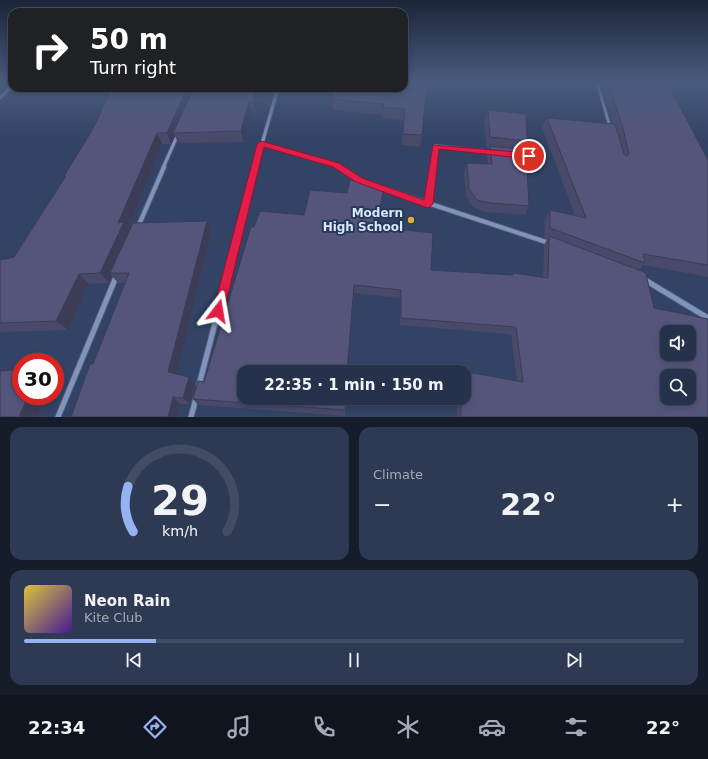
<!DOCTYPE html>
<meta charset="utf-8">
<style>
body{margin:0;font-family:"DejaVu Sans",sans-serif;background:#2e3a53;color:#f1f3f6;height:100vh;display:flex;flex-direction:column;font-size:15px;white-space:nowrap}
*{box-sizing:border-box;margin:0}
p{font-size:13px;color:#a4aab5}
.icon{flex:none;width:22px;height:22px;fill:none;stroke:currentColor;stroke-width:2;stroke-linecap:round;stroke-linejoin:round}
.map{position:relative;height:417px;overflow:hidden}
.drawer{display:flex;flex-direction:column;gap:10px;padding:10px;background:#151c2a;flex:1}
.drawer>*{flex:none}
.banner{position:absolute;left:8px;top:8px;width:400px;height:84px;border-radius:12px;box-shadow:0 2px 6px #0003,0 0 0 1px #424d64;background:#202124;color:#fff;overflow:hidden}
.fabs{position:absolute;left:660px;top:325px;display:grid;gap:8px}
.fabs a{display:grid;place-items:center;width:36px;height:36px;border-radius:8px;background:#26324c;box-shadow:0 2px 6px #0003,0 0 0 1px #424d64;font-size:20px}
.speed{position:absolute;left:12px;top:353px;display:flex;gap:8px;font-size:20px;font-weight:700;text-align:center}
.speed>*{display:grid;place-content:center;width:52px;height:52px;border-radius:50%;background:#26324c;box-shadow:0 2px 6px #0003,0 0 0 1px #424d64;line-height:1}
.speed .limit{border:6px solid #d22;background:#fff;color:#111}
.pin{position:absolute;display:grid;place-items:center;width:34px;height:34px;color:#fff;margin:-17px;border:2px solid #fff;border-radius:50%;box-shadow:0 1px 4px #0007}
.me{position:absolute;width:44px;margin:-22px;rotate:14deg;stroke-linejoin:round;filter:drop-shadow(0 0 3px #0008)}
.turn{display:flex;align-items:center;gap:14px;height:84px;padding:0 16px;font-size:18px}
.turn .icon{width:52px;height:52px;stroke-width:2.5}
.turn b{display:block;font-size:28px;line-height:34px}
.big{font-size:30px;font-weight:800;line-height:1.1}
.drawer .card{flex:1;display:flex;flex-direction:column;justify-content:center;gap:6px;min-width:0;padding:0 14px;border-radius:12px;background:#2e3a53}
.drawer .dial{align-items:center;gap:0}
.dial svg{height:104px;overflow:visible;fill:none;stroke:#424d64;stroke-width:7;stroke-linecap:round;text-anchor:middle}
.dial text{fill:#f1f3f6;stroke:none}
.song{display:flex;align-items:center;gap:12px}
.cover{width:48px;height:48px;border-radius:6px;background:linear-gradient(135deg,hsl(50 70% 55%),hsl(260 70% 35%))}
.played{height:4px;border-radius:2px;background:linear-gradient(90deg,#95b2f1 20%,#424d64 20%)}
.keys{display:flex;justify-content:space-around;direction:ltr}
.heat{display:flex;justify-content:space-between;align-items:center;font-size:22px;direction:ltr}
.drawer .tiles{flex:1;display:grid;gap:10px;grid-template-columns:1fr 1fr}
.card:last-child{grid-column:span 2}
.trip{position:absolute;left:237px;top:365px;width:234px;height:40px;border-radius:12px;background:#26324c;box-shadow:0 2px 6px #0003,0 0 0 1px #424d64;font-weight:800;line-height:40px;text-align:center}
.dock{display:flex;height:64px;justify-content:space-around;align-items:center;background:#0f141e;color:#a4aab5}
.dock .icon{width:28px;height:28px}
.dock .selected{color:#95b2f1}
.dock b{font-size:18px;color:#f1f3f6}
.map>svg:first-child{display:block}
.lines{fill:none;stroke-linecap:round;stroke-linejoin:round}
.lane-casing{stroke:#505e7b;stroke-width:4}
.street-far2-casing{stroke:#505e7b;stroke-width:4.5}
.street-far1-casing{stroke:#505e7b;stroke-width:6}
.street-casing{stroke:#505e7b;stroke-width:7}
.lane{stroke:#8094bb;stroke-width:2.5}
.street-far2{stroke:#8094bb;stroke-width:3}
.street-far1{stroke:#8094bb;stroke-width:4}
.street{stroke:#8094bb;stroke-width:5}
.wall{fill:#49496a}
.shaded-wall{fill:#3c3c56}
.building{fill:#55557b;stroke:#3c3c56;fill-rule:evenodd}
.route{fill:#e11d48;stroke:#92132f}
.poi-dot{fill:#e3ae35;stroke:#28395a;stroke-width:1.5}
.labels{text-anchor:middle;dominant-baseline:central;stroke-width:4;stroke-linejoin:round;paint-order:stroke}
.poi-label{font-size:12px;font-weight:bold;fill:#dae6fb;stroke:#28395a;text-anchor:end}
</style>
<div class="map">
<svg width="708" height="417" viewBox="0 0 708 417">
<rect width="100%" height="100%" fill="#324365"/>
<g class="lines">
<defs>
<path id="lane" d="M597,82L610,127"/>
<path id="street-far2" d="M0,98L12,86
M261,144L336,165L341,168
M163,168L178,134
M255,168L278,88
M432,168L435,146L492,152"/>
<path id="street-far1" d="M339,167L359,180L371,184
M379,187L549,243
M428,204L432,167
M138,227L164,167
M116,278L117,275
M227,278L255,167"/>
<path id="street" d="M645,280L708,318
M199,385L227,277
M58,417L116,277
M191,417L196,398"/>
</defs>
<use href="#lane" class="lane-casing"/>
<use href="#street-far2" class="street-far2-casing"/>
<use href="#street-far1" class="street-far1-casing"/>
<use href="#street" class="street-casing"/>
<use href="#lane" class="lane"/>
<use href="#street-far2" class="street-far2"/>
<use href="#street-far1" class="street-far1"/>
<use href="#street" class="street"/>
</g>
<path class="wall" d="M600,82H667L708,160V277L643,265L639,270L654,308L708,417H457V398H464V372H460L461,371L517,381L511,334L400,325V298L354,293L348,372H244V398H346L345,416L198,405L193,399L204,382L254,227L304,215L347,193H383L377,227L431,270L512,275L513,273L543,277L544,245L547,239L544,238L545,220L550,210L575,215L542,128L547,118L613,124Z
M261,88L256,111H251L244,142L178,143L175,136L171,144H162L128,228L130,230L212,231L176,374L195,385L190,404H180L93,364L125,283H118L112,276L109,283L89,284L68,330L0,332V260L14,257L65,177L64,176L94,127Z
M404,88L422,135L420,147L402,145L403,120L383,118V115L333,110L332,99Z
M488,110L527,141L523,149L529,206L525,215L486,212L474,208L466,197L464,172L467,163L488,164L487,155L489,149L487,148L484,122Z"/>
<path class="shaded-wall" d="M187,88H196L173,133L175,136L171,144L167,133Z
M256,88H261L256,111L253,101Z
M249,101L251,111L244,142L241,131Z
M157,133L162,144L128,228L132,233L110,273L112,276L109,283L100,273L118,223Z
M384,185L383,193L376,235L377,227Z
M207,221L212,231L175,379L168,372Z
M79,274L89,284L68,330L56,321Z
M354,285V293L348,372H347Z
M189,377L195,385L190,404L183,398Z
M28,396H45L37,417H19Z
M173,397L180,404L177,417H168Z"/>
<path class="building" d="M404,82H427L422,135L403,134L405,109L383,107L384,104L332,99L336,88H404Z
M608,82H667L708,160V265L643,254L645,263L550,228V210L586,218L547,118L615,124L624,154L626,156L629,154L622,125Z
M112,88H187L167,133H157L118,223L124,222L100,273L79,274L56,321L0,323V260L14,257L66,176H64L94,127Z
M194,88H256L253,101H249L241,131L173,133Z
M488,110L526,114L527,141L490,137Z
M490,146L526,150L529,206L490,203L477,200L469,189L467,163L492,164Z
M350,180L384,185L377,227L433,233L431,270L513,275V273L548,278L549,236L644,272L646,274L654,308L708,319V417H461V398H464V372H461V371L523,382L516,327L401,318V290L354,285L347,372H244V398H346L345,410L193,399L198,381L204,382L251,227H254L260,211L304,215L310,190L347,193ZM667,332H689V354H667ZM667,376H689V398H667Z
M207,221L168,372L189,377L183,398L173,397L168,417H71L90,364H93L129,273H110L133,223Z
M21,369V396H28L19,417H0V371Z"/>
<linearGradient id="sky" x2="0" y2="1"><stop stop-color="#1c2538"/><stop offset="0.59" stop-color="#495b7e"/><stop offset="1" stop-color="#495b7e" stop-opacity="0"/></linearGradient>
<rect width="708" height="140" fill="url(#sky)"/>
<path class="route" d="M261,141L339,163L362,178L424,200L433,145L529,153L533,156L529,159L439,149L433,204L428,208L356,182L333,167L264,147L224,311L222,314L218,316L214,314L213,311L257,144Z"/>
<circle class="poi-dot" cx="411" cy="220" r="4"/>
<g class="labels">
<g class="poi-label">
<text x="403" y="213">Modern<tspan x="403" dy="14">High School</tspan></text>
</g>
</g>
</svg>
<div class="fabs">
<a><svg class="icon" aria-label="sound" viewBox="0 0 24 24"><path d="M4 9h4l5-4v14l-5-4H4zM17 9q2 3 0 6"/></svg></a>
<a><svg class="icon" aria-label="search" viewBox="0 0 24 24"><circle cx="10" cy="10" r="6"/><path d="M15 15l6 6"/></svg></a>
</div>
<div class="speed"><div class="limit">30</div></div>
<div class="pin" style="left:529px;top:156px;background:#d93025"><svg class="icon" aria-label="arrive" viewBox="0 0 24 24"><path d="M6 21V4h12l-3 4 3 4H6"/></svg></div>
<svg class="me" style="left:218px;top:311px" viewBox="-20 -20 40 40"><path d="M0-17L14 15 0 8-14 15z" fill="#e11d48" stroke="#fff" stroke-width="4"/></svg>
<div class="trip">22:35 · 1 min · 150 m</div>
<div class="banner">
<div class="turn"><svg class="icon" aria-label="right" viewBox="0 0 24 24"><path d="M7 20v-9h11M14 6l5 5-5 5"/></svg><div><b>50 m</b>Turn right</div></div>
</div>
</div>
<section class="drawer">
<div class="tiles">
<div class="card dial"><svg viewBox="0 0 100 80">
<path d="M14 69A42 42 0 1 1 86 69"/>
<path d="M14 69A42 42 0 0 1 10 34" stroke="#95b2f1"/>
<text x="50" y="56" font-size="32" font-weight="700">29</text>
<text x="50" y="72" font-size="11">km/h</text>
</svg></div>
<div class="card"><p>Climate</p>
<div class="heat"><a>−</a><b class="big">22°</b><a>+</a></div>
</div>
<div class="card">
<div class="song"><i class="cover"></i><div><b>Neon Rain</b><p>Kite Club</p></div></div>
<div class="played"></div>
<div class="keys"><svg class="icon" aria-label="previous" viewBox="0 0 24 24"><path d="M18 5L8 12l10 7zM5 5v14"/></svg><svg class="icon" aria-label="pause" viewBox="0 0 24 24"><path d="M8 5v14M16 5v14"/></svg><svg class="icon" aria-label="next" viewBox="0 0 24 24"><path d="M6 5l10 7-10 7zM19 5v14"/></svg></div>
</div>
</div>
</section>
<nav class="dock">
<b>22:34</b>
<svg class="icon selected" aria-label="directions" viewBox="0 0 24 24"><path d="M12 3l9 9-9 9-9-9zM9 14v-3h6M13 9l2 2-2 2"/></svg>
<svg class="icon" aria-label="music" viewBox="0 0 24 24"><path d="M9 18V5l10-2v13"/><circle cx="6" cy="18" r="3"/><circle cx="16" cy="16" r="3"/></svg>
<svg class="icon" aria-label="phone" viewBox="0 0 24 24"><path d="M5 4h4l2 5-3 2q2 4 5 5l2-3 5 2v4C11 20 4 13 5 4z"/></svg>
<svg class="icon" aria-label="climate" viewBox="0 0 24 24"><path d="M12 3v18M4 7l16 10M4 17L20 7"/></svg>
<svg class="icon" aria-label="car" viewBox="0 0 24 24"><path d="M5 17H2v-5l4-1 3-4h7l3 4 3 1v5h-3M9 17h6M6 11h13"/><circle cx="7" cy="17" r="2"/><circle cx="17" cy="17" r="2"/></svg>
<svg class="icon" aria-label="filters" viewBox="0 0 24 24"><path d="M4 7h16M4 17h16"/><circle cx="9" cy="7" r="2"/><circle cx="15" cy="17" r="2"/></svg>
<b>22°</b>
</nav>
